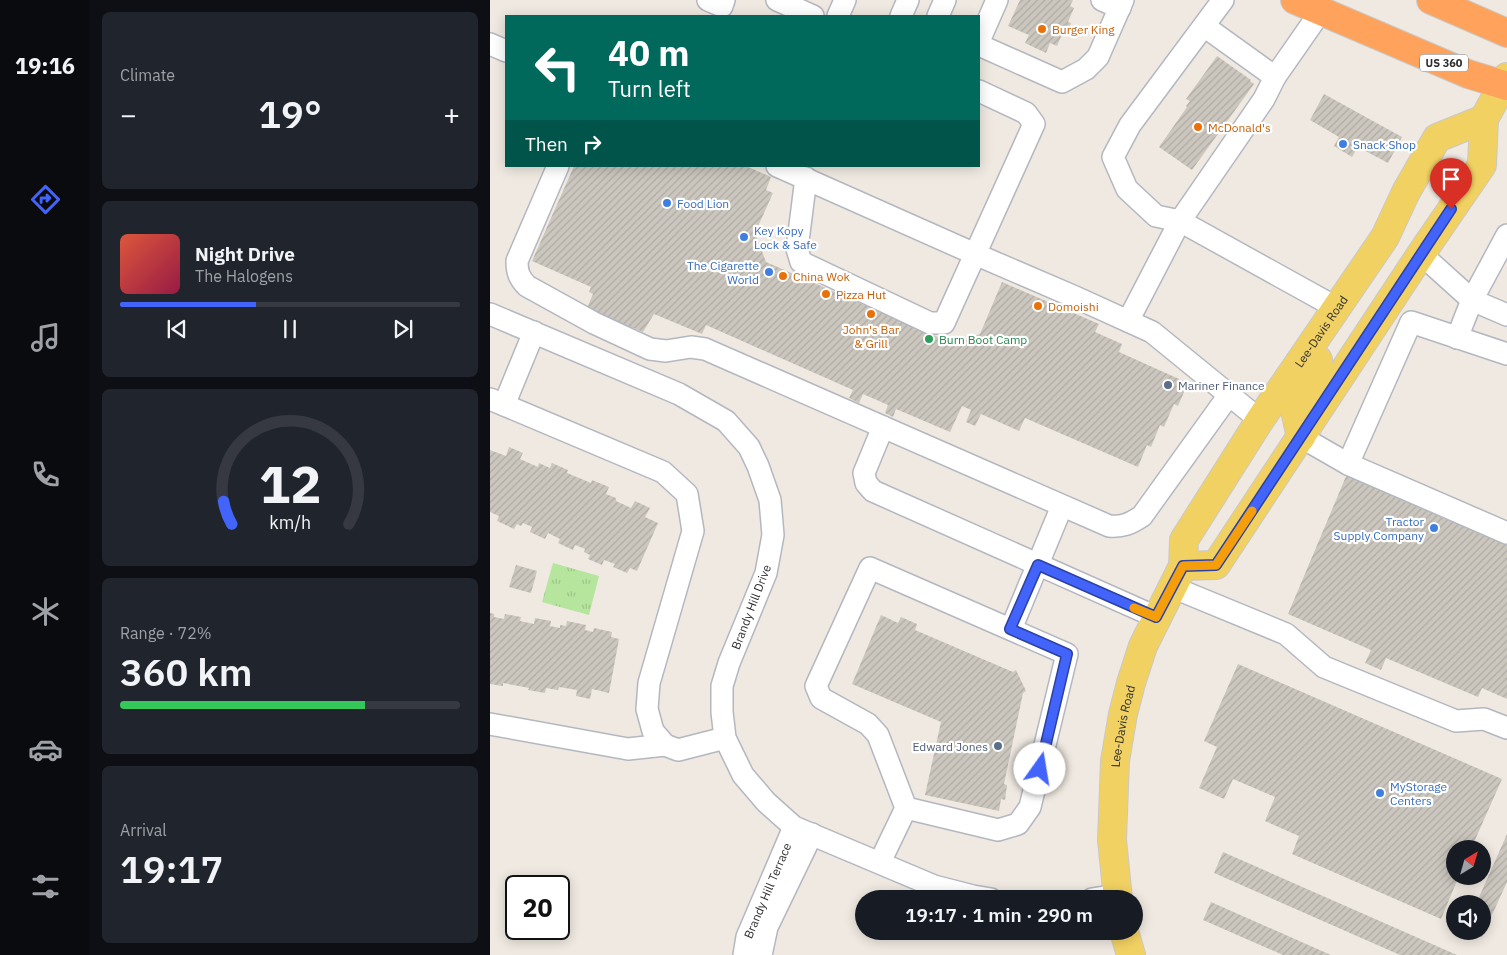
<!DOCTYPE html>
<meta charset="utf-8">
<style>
body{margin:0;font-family:"IBM Plex Sans",sans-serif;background:#20242c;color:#f1f3f6;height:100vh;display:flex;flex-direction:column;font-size:19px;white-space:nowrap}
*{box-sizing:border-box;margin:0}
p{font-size:16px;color:#9ea1a6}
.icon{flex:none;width:28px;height:28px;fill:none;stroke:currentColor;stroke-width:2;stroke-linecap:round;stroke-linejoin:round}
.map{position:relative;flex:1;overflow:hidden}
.drawer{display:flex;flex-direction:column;gap:12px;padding:12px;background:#0d0f14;width:400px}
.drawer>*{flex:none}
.banner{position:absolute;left:15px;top:15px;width:475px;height:152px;border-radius:0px;box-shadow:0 2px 12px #0003;background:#00695c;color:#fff;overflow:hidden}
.needle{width:32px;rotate:37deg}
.fabs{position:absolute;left:956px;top:840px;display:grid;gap:10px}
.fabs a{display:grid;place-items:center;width:45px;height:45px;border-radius:50%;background:#171b24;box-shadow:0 2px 12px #0003;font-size:25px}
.speed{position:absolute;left:15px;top:875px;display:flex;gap:10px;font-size:25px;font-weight:700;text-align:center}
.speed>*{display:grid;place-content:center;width:65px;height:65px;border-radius:50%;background:#171b24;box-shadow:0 2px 12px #0003;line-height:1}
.speed .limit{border:2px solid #111;border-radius:8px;background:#fff;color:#111}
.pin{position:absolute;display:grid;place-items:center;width:42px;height:42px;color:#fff;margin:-51px -21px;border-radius:50% 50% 50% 0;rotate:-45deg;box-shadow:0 0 5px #0007}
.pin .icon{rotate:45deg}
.me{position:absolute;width:55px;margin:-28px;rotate:13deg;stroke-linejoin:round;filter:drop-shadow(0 0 4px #0008)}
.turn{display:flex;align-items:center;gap:18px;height:105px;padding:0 20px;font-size:22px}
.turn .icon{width:65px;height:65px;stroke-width:2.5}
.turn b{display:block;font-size:35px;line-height:42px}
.then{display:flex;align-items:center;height:48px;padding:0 20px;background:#0003;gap:10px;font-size:19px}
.big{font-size:38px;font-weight:600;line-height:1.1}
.drawer .widget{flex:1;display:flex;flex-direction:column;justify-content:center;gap:8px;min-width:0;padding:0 18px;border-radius:8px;background:#20242c}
.drawer .dial{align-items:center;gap:0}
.dial svg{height:130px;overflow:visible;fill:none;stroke:#363941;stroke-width:7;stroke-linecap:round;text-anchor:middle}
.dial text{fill:#f1f3f6;stroke:none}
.song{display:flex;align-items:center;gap:15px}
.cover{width:60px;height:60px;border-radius:8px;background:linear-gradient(135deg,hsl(10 70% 55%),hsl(340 70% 35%))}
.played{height:5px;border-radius:2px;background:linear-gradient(90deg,#4264fb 40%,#363941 40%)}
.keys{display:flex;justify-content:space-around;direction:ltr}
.heat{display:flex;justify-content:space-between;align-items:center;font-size:28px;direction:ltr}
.charge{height:8px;border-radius:4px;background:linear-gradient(90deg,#34c759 72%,#363941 0)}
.trip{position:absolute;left:365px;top:890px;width:288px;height:50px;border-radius:25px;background:#171b24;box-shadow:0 2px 12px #0003;font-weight:600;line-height:50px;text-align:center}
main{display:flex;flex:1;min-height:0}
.menu{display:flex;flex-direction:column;width:90px;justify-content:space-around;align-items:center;background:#090b0e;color:#9ea1a6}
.menu .icon{width:35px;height:35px}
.menu .current{color:#4264fb}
.menu b{font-size:22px;color:#f1f3f6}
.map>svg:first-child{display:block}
.park{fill:url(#park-tufts)}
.building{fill:url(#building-hatch)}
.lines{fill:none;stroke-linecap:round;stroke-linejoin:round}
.minor-casing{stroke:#b4b7c1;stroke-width:24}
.major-casing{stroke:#c9c9c9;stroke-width:30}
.highway-casing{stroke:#c9c9c9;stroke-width:30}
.minor{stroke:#fff;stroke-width:21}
.major{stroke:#f2d163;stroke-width:28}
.highway{stroke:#ffa35c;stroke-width:28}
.route-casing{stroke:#2b41a3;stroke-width:12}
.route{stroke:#4264fb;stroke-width:9}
.slow{stroke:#f59e0b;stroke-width:9}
.food-dot{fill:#e8710a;stroke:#fff;stroke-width:2}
.shop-dot{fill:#3f7fe0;stroke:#fff;stroke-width:2}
.leisure-dot{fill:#2e9e5b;stroke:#fff;stroke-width:2}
.service-dot{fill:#5c6f8a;stroke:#fff;stroke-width:2}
.labels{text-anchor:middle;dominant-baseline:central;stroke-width:4.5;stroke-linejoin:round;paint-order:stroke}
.shield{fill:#fff;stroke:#6d6d6d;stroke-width:1}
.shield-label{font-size:11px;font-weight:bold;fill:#2e2e2e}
.food-label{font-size:12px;fill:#c56008;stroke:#fff;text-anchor:start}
.shop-label{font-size:12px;fill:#366cbe;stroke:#fff;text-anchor:start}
.street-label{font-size:12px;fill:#2e2e2e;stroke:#fff}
.leisure-label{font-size:12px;fill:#27864d;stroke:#fff;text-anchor:start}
.service-label{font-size:12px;fill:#4e5e75;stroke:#fff;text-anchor:start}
</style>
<main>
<nav class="menu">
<b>19:16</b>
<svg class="icon current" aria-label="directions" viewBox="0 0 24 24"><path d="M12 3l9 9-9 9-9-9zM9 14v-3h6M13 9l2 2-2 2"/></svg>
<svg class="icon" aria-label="music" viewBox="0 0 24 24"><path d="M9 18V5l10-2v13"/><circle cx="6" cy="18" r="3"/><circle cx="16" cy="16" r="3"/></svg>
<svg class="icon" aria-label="phone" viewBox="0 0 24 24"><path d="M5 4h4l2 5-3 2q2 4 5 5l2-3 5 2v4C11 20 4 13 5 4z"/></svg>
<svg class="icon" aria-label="climate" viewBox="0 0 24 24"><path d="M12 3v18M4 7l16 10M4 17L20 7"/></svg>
<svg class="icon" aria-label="car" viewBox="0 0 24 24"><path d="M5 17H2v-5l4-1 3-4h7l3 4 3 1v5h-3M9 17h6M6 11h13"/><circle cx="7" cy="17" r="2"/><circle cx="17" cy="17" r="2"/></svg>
<svg class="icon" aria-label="filters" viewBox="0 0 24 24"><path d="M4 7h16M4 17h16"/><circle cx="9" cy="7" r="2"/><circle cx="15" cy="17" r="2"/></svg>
</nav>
<section class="drawer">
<div class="widget"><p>Climate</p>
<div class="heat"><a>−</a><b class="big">19°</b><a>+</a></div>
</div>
<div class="widget">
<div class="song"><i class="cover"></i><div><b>Night Drive</b><p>The Halogens</p></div></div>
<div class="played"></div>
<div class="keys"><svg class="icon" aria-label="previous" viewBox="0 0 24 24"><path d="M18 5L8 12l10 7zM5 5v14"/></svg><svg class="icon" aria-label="pause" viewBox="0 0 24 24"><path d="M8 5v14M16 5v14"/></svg><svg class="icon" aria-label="next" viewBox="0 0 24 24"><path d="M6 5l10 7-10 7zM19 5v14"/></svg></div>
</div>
<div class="widget dial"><svg viewBox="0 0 100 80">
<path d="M14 69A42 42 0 1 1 86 69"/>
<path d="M14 69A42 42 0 0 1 9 55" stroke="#4264fb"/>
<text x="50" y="56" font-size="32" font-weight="700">12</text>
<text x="50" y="72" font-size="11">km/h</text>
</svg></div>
<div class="widget"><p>Range · 72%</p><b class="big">360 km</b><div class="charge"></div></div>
<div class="widget"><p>Arrival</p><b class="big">19:17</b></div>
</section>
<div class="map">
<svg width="1017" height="955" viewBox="0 0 1017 955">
<defs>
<pattern id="park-tufts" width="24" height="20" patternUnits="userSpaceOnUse" patternTransform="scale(1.25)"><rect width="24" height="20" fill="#b6e59e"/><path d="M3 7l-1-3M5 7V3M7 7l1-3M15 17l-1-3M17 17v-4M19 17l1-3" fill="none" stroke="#9dc588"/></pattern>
<pattern id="building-hatch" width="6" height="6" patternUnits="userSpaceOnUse" patternTransform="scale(1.25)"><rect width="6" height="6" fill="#cbc7bf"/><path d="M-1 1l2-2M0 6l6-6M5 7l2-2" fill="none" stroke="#afaba4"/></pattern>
</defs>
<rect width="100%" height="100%" fill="#efe9e1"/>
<path class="park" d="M63,563L109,576L99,615L52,602Z"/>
<path class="building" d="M530,0H583L580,6L584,8L578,22L581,23L577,34L573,32L567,46L560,43L556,53L535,43L539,35L518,26Z
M727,56L761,80L760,81L764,84L702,170L669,147L697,107L696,106L700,101L696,99Z
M834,94L912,137L898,163L868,147L862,157L844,146L849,137L820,120Z
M84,166H256L281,177L276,190L283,193L265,233L276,262L464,344L490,334L512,282L609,324L605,332L632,344L629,352L698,383L688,406L684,404L674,427L670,425L661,447L657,445L648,467L535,418L529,431L491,414L485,426L476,422L481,410L472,406L460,432L406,409L403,417L395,413L398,405L373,394L369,403L359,398L363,390L216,325L212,334L164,314L153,332L144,328L143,331L137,329L138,327L97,308L103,294L99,292L101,287L42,261Z
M19,447L33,453L30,459L48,467L49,463L60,468L62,463L78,470L77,473L101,483L102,480L119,487L116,494L126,498V501L141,508L145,501L160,508L155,517L168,523L147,571L140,568L137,573L123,567L125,564L114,560L112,565L98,559L100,555L94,552L95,549L85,545L83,550L68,543L70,539L58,533L55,539L40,532L42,527L33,523L31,526L27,524L24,529L7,521L9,516L0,512V450L16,456Z
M857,474L1017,541V699L992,688L988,697L896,658L891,670L875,663L881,650L798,614Z
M26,565L47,571L41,593L19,587Z
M0,613L4,614V617L14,619L15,614L31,617L30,621L44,624L45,618L61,621L60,626L70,628V625L76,626L77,621L96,625L95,630L103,632L104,628L122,632L121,637L129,639L119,693L102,689L100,699L86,696L87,690L69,687L68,690L56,688L55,693L38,690L39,688L13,683V686L0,684Z
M391,615L408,623L411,617L427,624L425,630L523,672L526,670L536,691L533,693L514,784L517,785L515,800L511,799L509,811L435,795L451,722L362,684Z
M748,664L1012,779L981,849H965V876H969L951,919L802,854L809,836L775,821L785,797L743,779L734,799L709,788L727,747L714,741Z
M1017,834V882L992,937L981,931H992V904H986Z
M733,852L967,955H910L724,873Z
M721,902L841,955H793L713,920Z"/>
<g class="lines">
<defs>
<g id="minor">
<path d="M218,0L232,6L234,0"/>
<path d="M287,0L323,16"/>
<path d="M612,0L630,8"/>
<path d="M733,0L640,125L623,157L637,189L666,216L690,221L774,99L785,77L831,11"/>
<path d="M348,16L355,0"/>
<path d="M411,16L418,0"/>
<path d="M448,16L455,0"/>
<path d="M714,26L785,77"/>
<path d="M489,41L507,0"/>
<path d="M0,44L16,51"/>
<path d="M489,45L572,82L596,69L608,57L633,0"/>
<path d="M68,166L27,261C27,272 29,278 37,286L104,323L160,349L176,351L201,347L215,349L619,526C633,527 640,524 652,516L739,395"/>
<path d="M287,166L485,254L585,297L662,332L770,420"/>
<path d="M316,178L307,249L311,262L440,323H454L544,124L536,113L489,91"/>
<path d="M1017,235L982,300L1017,315"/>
<path d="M931,254L982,300L967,338"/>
<path d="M0,314L189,394L236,421L259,447L268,466L280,500L283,535L276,573L239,663L232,686V712L235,738L253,775L276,802L304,827L444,886L483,896L501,899"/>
<path d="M638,321L690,221L847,308"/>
<path d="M0,399L173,472L197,494L203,531L159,683L157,709L163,731L175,745L188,750L235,738"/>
<path d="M14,405L44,332"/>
<path d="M393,427L374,473L376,483L383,491L666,617"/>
<path d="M811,437L858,464L1017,533"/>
<path d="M858,464L921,322L1017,354"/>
<path d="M682,587L796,634L834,667L966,721L994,719L1017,728"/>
<path d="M521,629L572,506"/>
<path d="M0,724L138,749L175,745"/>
<path d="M390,862L416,808L388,735L378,724L331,698L326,686L380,568L577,654L540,807L528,824L508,830L416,808"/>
<path d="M602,899L627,895"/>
<path id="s1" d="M254,955L257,937L304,827"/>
<path d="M271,955L277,927L322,834"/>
</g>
<g id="major">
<path d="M811,437L805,411L828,360"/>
<path d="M693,566L726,565L931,254L992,165L994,119L1017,77"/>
<path id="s2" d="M628,899L622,840L625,761L633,714L641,683L653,646L693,566L694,540L770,420L895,237L916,192L947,138L994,119"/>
<path d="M634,931L641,955"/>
</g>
<path id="highway" d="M805,0L978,74L1017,86
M941,0L1017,33"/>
</defs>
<use href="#minor" class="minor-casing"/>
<use href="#major" class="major-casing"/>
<use href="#highway" class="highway-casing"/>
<use href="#minor" class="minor"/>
<use href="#major" class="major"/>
<use href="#highway" class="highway"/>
</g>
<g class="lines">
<defs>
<path id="route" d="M550,769L577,654L520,629L548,565L666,617L693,566L726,565L961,209"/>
</defs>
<use href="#route" class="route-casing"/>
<use href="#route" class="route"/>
<path class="slow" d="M644,608L666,617L693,566L726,565L762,511"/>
</g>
<g class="food-dot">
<circle cx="552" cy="29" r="5"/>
<circle cx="708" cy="127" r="5"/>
<circle cx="293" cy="276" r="5"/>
<circle cx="336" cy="294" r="5"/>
<circle cx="548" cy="306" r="5"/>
<circle cx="381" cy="314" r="5"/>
</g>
<g class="shop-dot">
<circle cx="853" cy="144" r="5"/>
<circle cx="177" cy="203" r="5"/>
<circle cx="254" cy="237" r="5"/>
<circle cx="279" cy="272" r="5"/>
<circle cx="944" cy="528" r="5"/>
<circle cx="890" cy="793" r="5"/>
</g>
<circle class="leisure-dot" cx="439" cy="339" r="5"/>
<g class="service-dot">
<circle cx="678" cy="385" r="5"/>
<circle cx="508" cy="746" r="5"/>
</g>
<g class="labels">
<rect class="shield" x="930" y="54.5" width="48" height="17" rx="4"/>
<g class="shield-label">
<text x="954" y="63">US 360</text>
</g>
<g class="food-label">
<text x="562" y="29">Burger King</text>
<text x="718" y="127">McDonald's</text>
<text x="303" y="276">China Wok</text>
<text x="346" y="294">Pizza Hut</text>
<text x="558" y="306">Domoishi</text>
<text x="381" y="329" text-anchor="middle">John's Bar<tspan x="381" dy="14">&amp; Grill</tspan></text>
</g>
<g class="shop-label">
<text x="863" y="144">Snack Shop</text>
<text x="187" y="203">Food Lion</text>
<text x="264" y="230">Key Kopy<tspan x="264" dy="14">Lock &amp; Safe</tspan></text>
<text x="269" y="265" text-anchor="end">The Cigarette<tspan x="269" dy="14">World</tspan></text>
<text x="934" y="521" text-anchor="end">Tractor<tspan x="934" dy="14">Supply Company</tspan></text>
<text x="900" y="786">MyStorage<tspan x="900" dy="14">Centers</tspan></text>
</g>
<g class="street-label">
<text stroke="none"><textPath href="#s2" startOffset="622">Lee-Davis Road</textPath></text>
<text transform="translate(261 607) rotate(-69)">Brandy Hill Drive</text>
<text stroke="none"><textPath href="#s2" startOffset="174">Lee-Davis Road</textPath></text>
<text stroke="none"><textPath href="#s1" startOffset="69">Brandy Hill Terrace</textPath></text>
</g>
<g class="leisure-label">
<text x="449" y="339">Burn Boot Camp</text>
</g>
<g class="service-label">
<text x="688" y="385">Mariner Finance</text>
<text x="498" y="746" text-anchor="end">Edward Jones</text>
</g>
</g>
</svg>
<div class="fabs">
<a><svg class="needle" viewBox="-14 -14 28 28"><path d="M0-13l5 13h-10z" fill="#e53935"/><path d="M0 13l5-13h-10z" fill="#9ea1a6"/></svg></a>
<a><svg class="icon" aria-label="sound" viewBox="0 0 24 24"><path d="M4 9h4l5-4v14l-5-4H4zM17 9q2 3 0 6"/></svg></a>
</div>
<div class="speed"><div class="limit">20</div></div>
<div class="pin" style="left:961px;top:209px;background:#d93025"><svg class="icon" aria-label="arrive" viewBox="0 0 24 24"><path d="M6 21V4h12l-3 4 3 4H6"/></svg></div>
<svg class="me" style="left:550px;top:769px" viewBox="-20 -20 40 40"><circle r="19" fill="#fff"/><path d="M0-13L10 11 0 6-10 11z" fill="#4264fb"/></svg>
<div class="trip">19:17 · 1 min · 290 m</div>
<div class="banner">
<div class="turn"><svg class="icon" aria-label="left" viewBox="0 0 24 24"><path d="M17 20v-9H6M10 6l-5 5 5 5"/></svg><div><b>40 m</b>Turn left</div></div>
<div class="then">Then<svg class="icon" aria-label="right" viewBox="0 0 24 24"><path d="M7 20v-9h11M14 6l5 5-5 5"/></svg></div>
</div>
</div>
</main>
